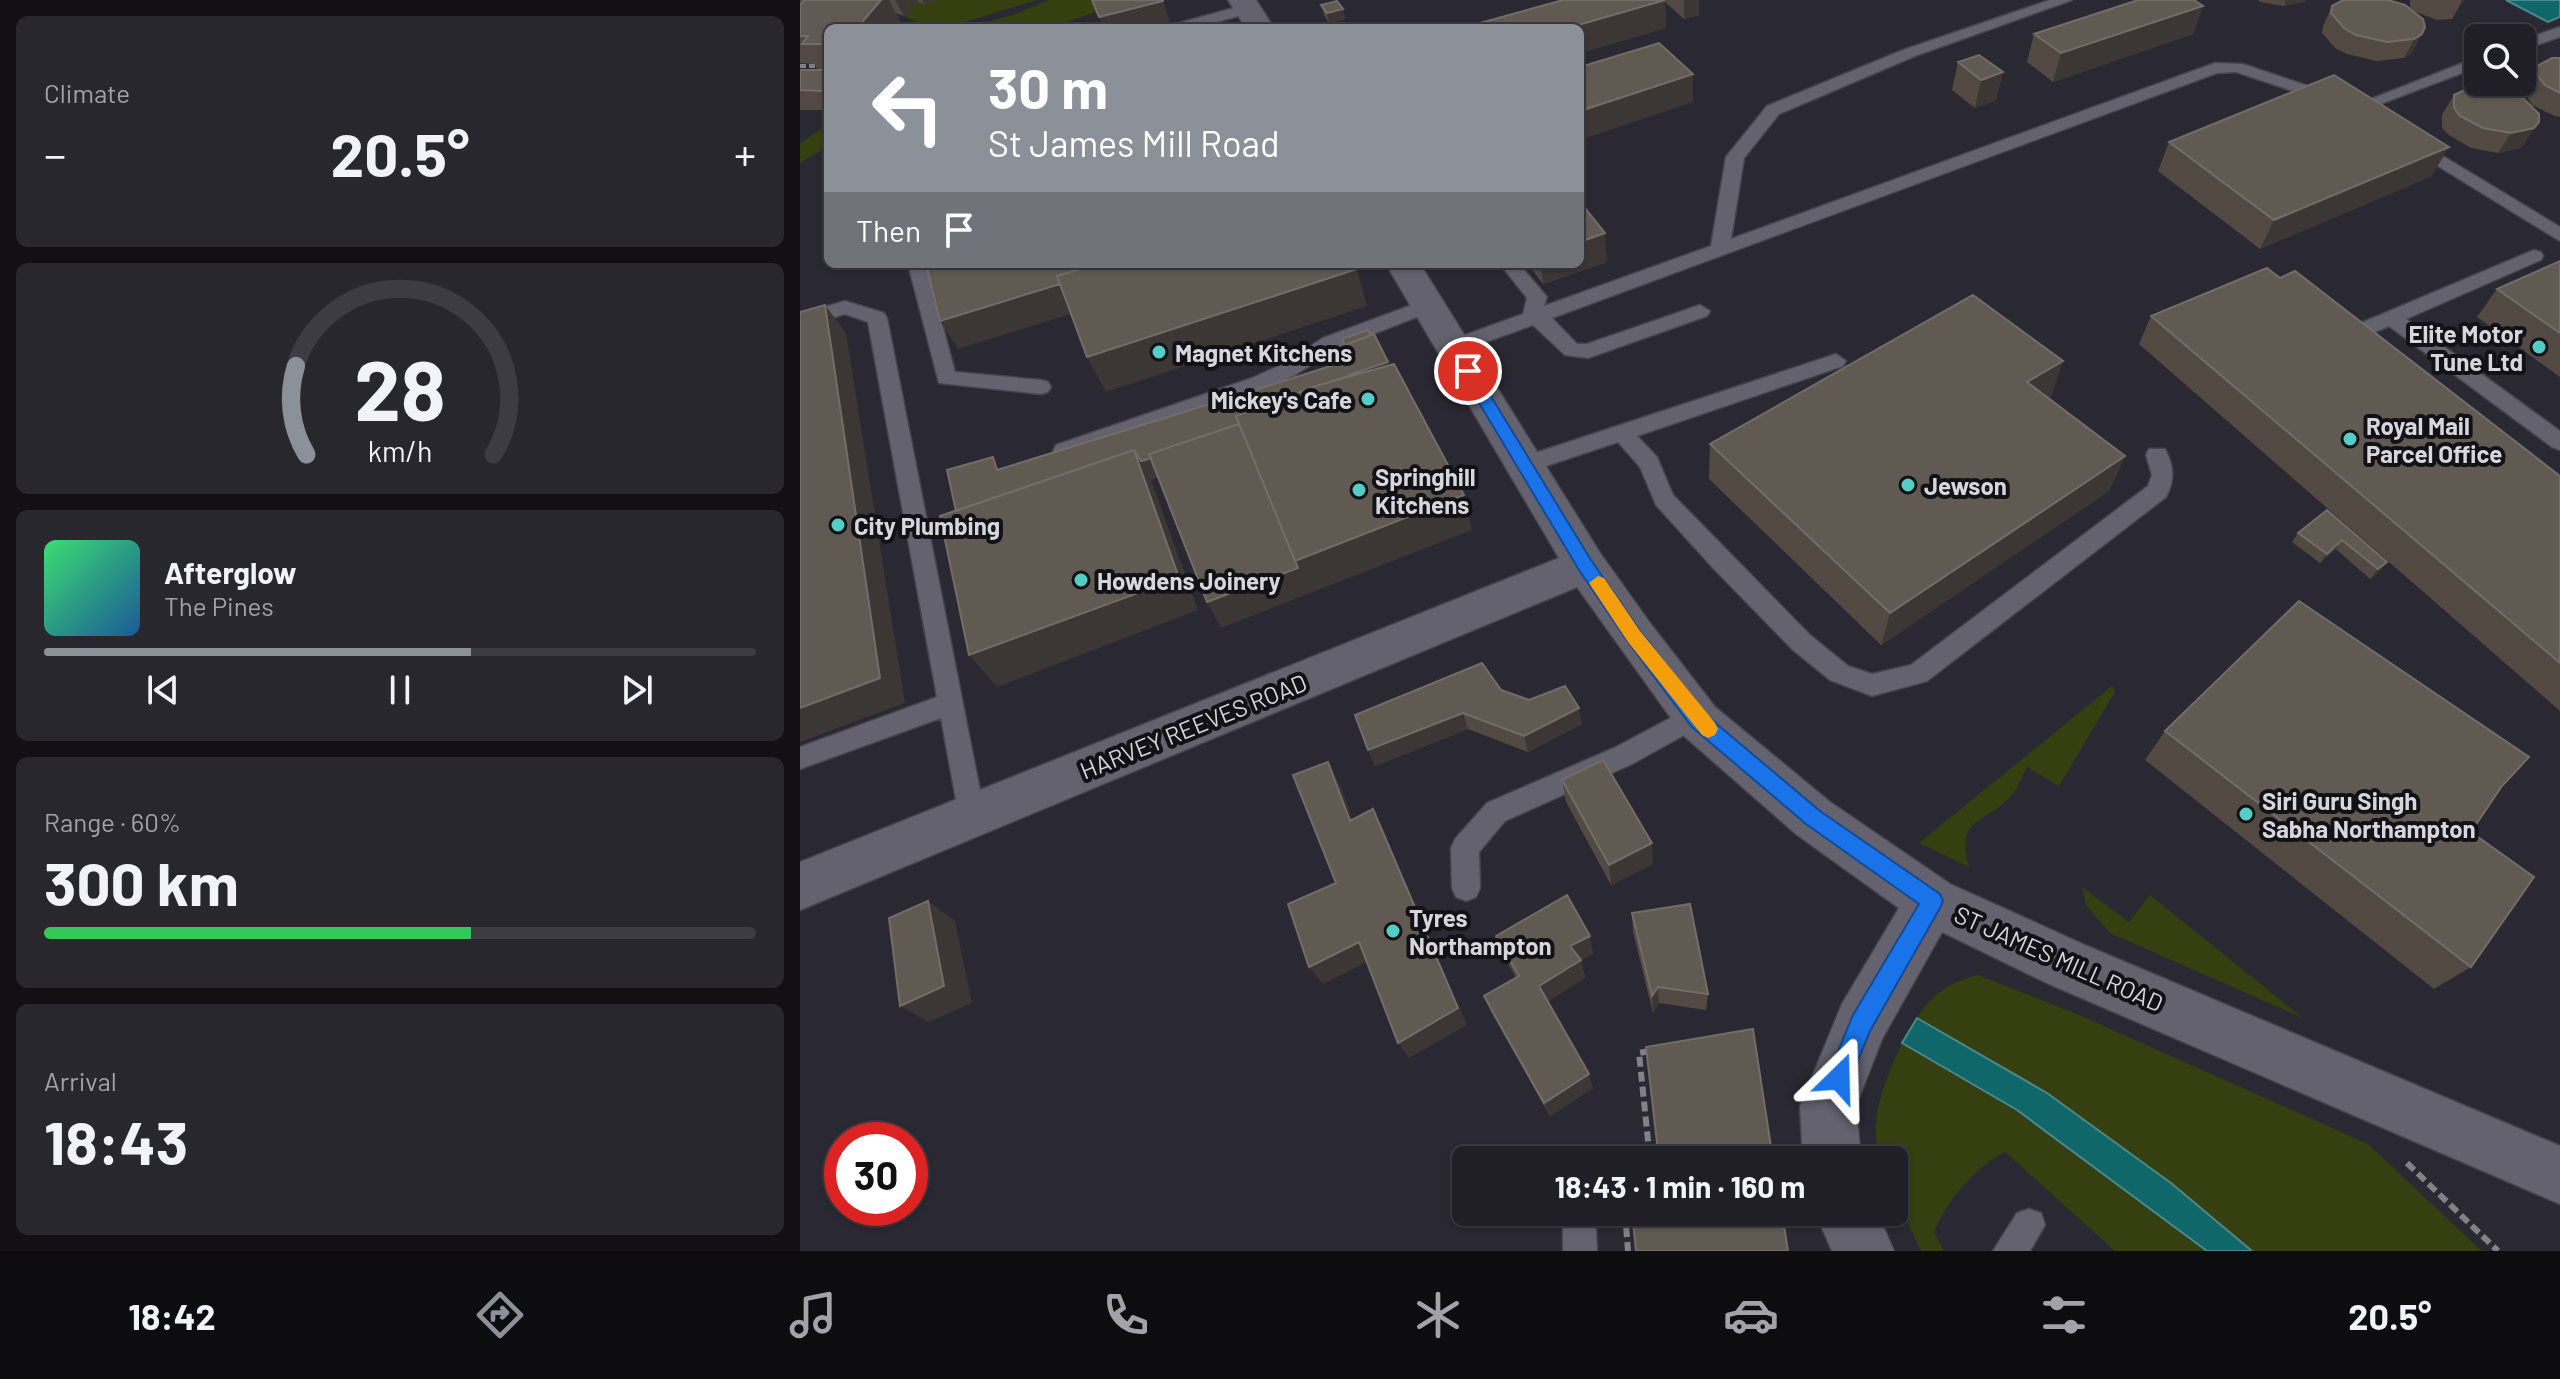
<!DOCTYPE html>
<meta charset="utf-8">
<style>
body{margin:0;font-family:Barlow,sans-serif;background:#28272e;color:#f1f3f6;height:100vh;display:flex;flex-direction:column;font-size:30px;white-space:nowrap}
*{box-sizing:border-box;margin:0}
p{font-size:26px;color:#a2a2a7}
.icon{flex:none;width:44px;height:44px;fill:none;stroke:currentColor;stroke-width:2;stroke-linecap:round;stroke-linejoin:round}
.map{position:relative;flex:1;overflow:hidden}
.panel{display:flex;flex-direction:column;gap:16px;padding:16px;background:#121015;width:800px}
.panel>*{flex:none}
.banner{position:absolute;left:24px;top:24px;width:760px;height:244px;border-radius:12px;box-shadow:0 2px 6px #0004,0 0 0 2px #3d3c43;background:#8c9099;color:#fff;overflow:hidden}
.controls{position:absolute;left:1664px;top:24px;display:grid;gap:16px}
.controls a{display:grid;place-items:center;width:72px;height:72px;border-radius:12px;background:#201e26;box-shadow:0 2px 6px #0004,0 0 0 2px #3d3c43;font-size:40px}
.speed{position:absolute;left:24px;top:1122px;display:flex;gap:16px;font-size:40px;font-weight:700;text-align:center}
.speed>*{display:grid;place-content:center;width:104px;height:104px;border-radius:50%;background:#201e26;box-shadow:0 2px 6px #0004,0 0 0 2px #3d3c43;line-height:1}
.speed .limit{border:12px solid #d22;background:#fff;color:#111}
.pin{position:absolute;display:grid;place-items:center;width:68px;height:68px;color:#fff;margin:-34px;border:4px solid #fff;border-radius:50%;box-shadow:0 2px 8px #0007}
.me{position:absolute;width:88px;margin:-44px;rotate:22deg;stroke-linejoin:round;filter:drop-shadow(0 0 6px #0008)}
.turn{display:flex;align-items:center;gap:28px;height:168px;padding:0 32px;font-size:36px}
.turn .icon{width:104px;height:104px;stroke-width:2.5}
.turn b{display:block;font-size:56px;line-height:68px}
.then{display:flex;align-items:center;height:76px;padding:0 32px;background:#0003;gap:16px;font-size:30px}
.big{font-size:60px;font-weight:700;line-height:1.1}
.panel .card{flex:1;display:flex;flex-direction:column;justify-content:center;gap:12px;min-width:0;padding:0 28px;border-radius:12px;background:#28272e}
.panel .dial{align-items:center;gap:0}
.dial svg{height:208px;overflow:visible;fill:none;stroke:#3d3c43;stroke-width:7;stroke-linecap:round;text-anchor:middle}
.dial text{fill:#f1f3f6;stroke:none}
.song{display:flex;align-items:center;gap:24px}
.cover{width:96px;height:96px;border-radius:12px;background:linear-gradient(135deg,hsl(140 70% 55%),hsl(210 70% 35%))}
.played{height:8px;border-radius:4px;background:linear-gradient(90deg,#8c9099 60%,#3d3c43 60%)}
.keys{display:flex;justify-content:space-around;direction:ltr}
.heat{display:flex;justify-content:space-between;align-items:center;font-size:44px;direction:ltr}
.charge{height:12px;border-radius:6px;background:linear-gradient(90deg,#34c759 60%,#3d3c43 0)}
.trip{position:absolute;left:652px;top:1146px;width:456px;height:80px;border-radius:12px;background:#201e26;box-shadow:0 2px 6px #0004,0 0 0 2px #3d3c43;font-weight:700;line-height:80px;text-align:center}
.tabs{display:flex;height:128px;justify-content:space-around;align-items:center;background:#0d0c0f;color:#a2a2a7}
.tabs .icon{width:56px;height:56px}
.tabs .selected{color:#8c9099}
.tabs b{font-size:36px;color:#f1f3f6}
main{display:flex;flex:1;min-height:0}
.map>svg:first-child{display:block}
.green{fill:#353f10}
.water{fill:#106769;stroke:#4c888c;stroke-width:2}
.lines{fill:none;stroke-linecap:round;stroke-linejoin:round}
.lane-casing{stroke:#46444d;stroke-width:3}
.street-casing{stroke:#46444d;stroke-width:3}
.path-far1{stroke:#828189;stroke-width:4;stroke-dasharray:6 3;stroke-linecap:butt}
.path{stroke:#828189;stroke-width:6;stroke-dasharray:10 5;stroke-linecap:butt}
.lane{fill:#64626e;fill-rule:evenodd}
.street{fill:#64626e;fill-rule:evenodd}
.wall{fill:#524a42}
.shaded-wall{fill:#3c3634}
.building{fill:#605a52;stroke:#736d68;stroke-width:2}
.route{fill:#1a73e8;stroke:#114b97;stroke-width:2}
.slow{fill:#f59e0b}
.poi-dot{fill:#54cdc6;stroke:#121216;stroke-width:3}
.labels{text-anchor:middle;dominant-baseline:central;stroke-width:8;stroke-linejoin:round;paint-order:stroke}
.poi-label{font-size:24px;font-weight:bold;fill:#d7d6dd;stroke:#121216;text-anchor:start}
.street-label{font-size:24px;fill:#d7d6dd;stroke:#121216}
</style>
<main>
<section class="panel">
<div class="card"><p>Climate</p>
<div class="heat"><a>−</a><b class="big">20.5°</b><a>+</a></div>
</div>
<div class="card dial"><svg viewBox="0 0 100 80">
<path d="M14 69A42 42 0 1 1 86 69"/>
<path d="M14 69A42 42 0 0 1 10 35" stroke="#8c9099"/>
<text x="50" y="56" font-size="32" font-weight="700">28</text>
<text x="50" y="72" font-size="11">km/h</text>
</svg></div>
<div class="card">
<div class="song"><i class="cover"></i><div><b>Afterglow</b><p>The Pines</p></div></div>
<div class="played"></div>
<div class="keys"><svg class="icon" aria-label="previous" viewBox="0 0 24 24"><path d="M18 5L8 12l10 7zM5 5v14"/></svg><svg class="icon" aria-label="pause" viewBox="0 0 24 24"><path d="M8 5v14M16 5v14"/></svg><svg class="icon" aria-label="next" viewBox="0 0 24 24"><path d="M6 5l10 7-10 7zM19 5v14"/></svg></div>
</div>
<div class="card"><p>Range · 60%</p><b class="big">300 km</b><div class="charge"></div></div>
<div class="card"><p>Arrival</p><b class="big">18:43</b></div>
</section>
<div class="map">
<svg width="1760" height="1251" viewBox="0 0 1760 1251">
<rect width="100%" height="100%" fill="#2a2832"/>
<path class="green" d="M135,0H237L145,28H129L104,16L111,12L104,9L118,2Z
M249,0H301L292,2L296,12L249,28H164L213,15Z
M28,124V146L0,163V143Z
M1312,686L1315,692L1259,786L1227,767C1222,776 1218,788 1212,795C1186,825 1155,815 1169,867L1119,843Z
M1282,887L1329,922L1350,895L1503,1018L1310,933L1286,905Z
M1178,975L1277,1014L1568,1144L1682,1251H1452L1371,1183L1247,1093L1117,1018C1133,993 1150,982 1178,975Z
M1102,1043L1217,1110L1407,1251H1315L1205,1152C1176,1166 1146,1202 1134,1232L1144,1251H1121L1094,1192V1160H1081C1066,1120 1086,1080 1102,1043Z"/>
<path class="water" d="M1706,0H1760V17L1748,22Z
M1117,1018L1247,1093L1371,1183L1452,1251H1407L1217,1110L1102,1043Z"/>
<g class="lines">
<defs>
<path id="lane" d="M1250,0H1272L1115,56L979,114L944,158L931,239L1415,63L1443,64L1538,96L1540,99L1532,104L1436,72L1417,73L752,318L777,344H787L900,305L910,311L907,316L788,358L765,355L733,325L653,354L643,347L646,342L723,314L727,298L700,264H719L747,297L744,306L911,246L926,157L967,106L1103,50Z
M448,4L456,9L453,12L395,28H369L372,25Z
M1760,27V37L1722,50V40Z
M1678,57V67L1562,111H1550L1548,108Z
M1613,138L1760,227V241L1607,147L1604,143L1607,139Z
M1734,250L1741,252L1743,256L1741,260L1606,319L1760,431V450L1752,447L1589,326L1561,338L1551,331L1554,326Z
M108,264H126L155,372L241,380L248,382L251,387L248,392L241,394L139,383Z
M628,299L635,300L638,305L635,310L537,348L495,375L466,388L264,459L256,457L253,451L256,445L452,378L481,365L523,338Z
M45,301L84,313L87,318L185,816L181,825L172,828L163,825L159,816L141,718L0,769V747L137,697L68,322L45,314L0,328V314Z
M1036,354L1046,361L1043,366L837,436L857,457L873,495L1010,635L1048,666L1072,674L1111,665L1348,486L1352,475L1346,455L1349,449H1365C1374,466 1375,480 1366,497L1127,681L1072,696L1030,680L992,649L914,569L856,505L840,467L818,442L725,473L717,471L714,465L717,459Z
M895,705L904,708L908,716L904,724L832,764L705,821L679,852L680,888L676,897L666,901L656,897L652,888L651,848L655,839L687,803L814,748Z
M1229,1209L1241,1213L1245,1225L1230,1251H1193L1217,1213Z
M763,1212H795L797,1251H763Z"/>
<path id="street" d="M428,0H456L474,28H446Z
M586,264H620L800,553L850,623L915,707L1030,802L1150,884L1287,946L1760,1146V1204L1249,984L1142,932L1082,1039L1056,1106L1061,1160H1003L1000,1106L1042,1004L1099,908L996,834L883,735L777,587L0,910V862L759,558Z
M1015,1212H1077L1094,1251H1032Z"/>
</defs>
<use href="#lane" class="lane-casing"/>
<use href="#street" class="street-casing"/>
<path class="path-far1" d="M0,66H19"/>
<path class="path" d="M850,1051L839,1053L850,1160
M1607,1163L1698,1251
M825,1212L828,1251"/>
<use href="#lane" class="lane"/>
<use href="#street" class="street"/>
</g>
<path class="wall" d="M0,0H135L125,5L118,2L111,5L109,6L112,12L104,16L96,13L101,23L28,28V110H0V70H18L14,64L0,63Z
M763,0H884L899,15L884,19L865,2L866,28L780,53V28Z
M1458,0H1506L1504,2L1484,6L1460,2Z
M1610,0H1664L1652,19L1637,20L1614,11L1610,7Z
M521,5L543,9L545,19L529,23L524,15Z
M1403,6L1393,34L1253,82L1227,62L1234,34Z
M1532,6L1623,19L1612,53L1604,58L1577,61L1547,54L1535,48L1522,33L1523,26Z
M1760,58V117L1755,116L1732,105L1723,91L1725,85L1737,66Z
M1158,62L1203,72L1196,100L1175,108L1152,90Z
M1654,95L1726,141L1721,148L1698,153L1671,148L1649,135L1642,128V115Z
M1369,142L1632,176L1460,249L1358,171Z
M1760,261V377L1677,317L1697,289Z
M807,262L743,284L728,264H780Z
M1351,316L1760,476V711L1339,344Z
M1251,397L1248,398L1325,456L1309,491L1081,645L909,479L910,444Z
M1527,510L1580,571L1570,579L1536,549L1520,563L1492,542L1498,533Z
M701,690L782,724L728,752L668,729L575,766L568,750Z
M1365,731L1702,786L1671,832V967L1634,989L1345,760Z
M762,780L853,864L811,885L766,802Z
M832,913L908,994L906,1010L859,1003L853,1013L833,932Z
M696,936L793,954L781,960L785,978L748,1001L793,1088L750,1116L691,1012L684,996L716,978L703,954Z"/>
<path class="shaded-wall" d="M81,0H89L101,23L97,28H57Z
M95,0H117L118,2L109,6L112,12L104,16Z
M122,0H135L125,5Z
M865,0L866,28L780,53V28H768Z
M884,0H899V15L884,19Z
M1486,0H1506L1504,2L1484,6Z
M1662,0H1664L1652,19Z
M363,1L370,21L339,28H304L299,17Z
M1403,6L1393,34L1253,82L1261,53Z
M543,9L545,19L529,23L527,13Z
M1622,34L1612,53L1604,58L1614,39Z
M1203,72L1196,100L1175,108L1181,80Z
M893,74V102L780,140V111Z
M28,83V100L22,91Z
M1739,122L1721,148L1698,153L1711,133Z
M1649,147L1632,176L1460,249L1474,220Z
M805,233L807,262L743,284L741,264H780V242Z
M327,264L354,288L158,349L140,321Z
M557,269L567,306L306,392L287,357Z
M25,305L46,333L105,703L0,742V708Z
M1263,361L1251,397L1216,418L1227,382Z
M588,362L593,381L664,495L672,530L421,628L407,602L448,446L351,480L398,610L197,687L169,655L334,450Z
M1325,456L1309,491L1081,645L1090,613Z
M1542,540L1536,549L1520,563L1527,554Z
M1587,562L1580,571L1570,579L1578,569Z
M779,708L782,724L728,752L724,736Z
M663,713L668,729L575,766L568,750Z
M528,762L540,785L561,842L550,821Z
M573,809L583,831L667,1025L609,1058L598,1043Z
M852,843L853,864L811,885L809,865Z
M128,901L155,921L172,1003L129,1022L100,1006Z
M790,936L793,954L781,960L785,978L745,1003L739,986L770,946Z
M559,942L571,960L523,984L509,967Z
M858,987L859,1003L853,1013L852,996Z
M789,1074L793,1088L750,1116L744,1103Z"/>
<path class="building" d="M5,0H81L57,28H28V44H2L8,36H0V5Z
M292,0H363V1L299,17Z
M763,0H865L768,28H662Z
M1338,0H1394L1403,6L1261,53L1234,34Z
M1543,0H1588L1605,5L1623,19L1625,27L1622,34L1614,39L1587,42L1556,35L1544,28L1531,13L1532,6Z
M537,1L543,9L527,13L521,5Z
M859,43L893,74L780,111V67Z
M1179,55L1203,72L1181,80L1158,62Z
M1752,58H1760V93L1745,85L1735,72L1737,66Z
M0,70H28V83L22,91L0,90Z
M1534,75L1649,147L1474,220L1369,142Z
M1681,87L1696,88L1724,99L1739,114V122L1734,128L1711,133L1683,128L1660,116L1654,108V95L1669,88Z
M780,202L805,233L780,242Z
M1760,261V333L1697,289Z
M126,264H298L257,276L260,284L140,321Z
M298,264H553L557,269L287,357L257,276Z
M1467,268L1480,278L1495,271L1760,476V663L1351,316Z
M1173,295L1263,361L1227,382L1325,456L1090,613L910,444Z
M25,305L80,678L0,708V312Z
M567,330L571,335L545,345L542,339Z
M574,334L588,362L549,375V376L516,386L436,416L439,424L349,454L351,458L345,460L341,461L334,450L156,511L147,470L193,457L197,470L455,390L540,363L532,350Z
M594,364L664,495L495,561L436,416L516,386Z
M439,424L498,568L407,602L349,454Z
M334,450L379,578L169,655L140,516Z
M1527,510L1587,562L1578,569L1542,540L1527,554L1498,533Z
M1499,601L1729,757L1702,786L1671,832L1734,877L1671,967L1365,731Z
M682,663L701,690L729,700L765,686L779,708L724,736L663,713L568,750L555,715Z
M803,760L852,843L809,865L762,780Z
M528,762L550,821L573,809L658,1008L598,1043L559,942L509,967L488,904L536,883L493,775Z
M767,895L790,936L770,946L781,960L739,986L789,1074L744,1103L684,996L719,976L696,936Z
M128,901L144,986L100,1006L89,918Z
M890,904L908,994L858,987L852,996L832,913Z
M953,1029L973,1160H859L846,1047Z
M832,1212H982L988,1251H836Z"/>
<path class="route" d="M668,365L673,367L791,560L840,631L906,715L1020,811L1140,894L1143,901L1140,908L1070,1031L1047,1087L1039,1090L1031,1087L1027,1078L1053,1015L1119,904L1006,824L892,727L828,642L779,570L660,371Z"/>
<path class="slow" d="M798,576L804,578L840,631L915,723L918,729L915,735L908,738L902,735L828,642L789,583Z"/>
<g class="poi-dot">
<circle cx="1739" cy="347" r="8"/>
<circle cx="359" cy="352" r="8"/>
<circle cx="568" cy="399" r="8"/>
<circle cx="1550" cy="439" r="8"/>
<circle cx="1108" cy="485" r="8"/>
<circle cx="559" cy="490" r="8"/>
<circle cx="38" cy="525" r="8"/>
<circle cx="281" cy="580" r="8"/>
<circle cx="1446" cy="814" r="8"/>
<circle cx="593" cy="931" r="8"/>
</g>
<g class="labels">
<g class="poi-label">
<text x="1723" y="333" text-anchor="end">Elite Motor<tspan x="1723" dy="28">Tune Ltd</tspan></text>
<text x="375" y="352">Magnet Kitchens</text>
<text x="552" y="399" text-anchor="end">Mickey's Cafe</text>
<text x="1566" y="425">Royal Mail<tspan x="1566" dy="28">Parcel Office</tspan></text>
<text x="575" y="476">Springhill<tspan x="575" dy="28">Kitchens</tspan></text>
<text x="1124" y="485">Jewson</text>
<text x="54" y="525">City Plumbing</text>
<text x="297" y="580">Howdens Joinery</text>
<text x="1462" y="800">Siri Guru Singh<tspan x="1462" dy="28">Sabha Northampton</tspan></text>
<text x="609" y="917">Tyres<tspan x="609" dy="28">Northampton</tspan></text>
</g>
<g class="street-label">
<text transform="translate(393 726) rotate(-22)">HARVEY REEVES ROAD</text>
<text transform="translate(1259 958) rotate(24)">ST JAMES MILL ROAD</text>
</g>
</g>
</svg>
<div class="controls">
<a><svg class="icon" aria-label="search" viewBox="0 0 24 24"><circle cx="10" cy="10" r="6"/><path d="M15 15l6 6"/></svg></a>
</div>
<div class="speed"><div class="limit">30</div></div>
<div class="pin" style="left:668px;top:371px;background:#d93025"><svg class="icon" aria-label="arrive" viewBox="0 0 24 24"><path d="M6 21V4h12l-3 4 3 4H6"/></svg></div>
<svg class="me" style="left:1039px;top:1078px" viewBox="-20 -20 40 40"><path d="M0-17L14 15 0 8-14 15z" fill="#1a73e8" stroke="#fff" stroke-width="4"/></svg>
<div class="trip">18:43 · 1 min · 160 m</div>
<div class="banner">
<div class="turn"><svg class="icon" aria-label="left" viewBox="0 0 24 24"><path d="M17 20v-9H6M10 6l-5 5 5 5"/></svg><div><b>30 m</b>St James Mill Road</div></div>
<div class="then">Then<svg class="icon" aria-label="arrive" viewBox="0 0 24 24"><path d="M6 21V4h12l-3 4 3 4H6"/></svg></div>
</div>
</div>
</main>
<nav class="tabs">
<b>18:42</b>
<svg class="icon selected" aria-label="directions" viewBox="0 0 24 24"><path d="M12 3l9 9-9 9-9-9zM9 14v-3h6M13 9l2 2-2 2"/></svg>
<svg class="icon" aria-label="music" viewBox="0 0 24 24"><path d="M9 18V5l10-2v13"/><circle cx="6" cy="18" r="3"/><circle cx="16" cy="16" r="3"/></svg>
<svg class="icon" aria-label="phone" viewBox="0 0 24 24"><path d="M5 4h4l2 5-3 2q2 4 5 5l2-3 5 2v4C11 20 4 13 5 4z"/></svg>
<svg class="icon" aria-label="climate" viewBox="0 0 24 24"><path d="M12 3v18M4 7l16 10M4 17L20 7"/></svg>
<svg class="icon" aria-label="car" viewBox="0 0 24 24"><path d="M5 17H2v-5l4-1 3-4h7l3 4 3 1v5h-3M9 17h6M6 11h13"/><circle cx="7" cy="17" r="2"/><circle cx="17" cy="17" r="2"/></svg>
<svg class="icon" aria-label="filters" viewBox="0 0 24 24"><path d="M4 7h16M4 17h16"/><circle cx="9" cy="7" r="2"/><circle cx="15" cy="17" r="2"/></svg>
<b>20.5°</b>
</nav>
